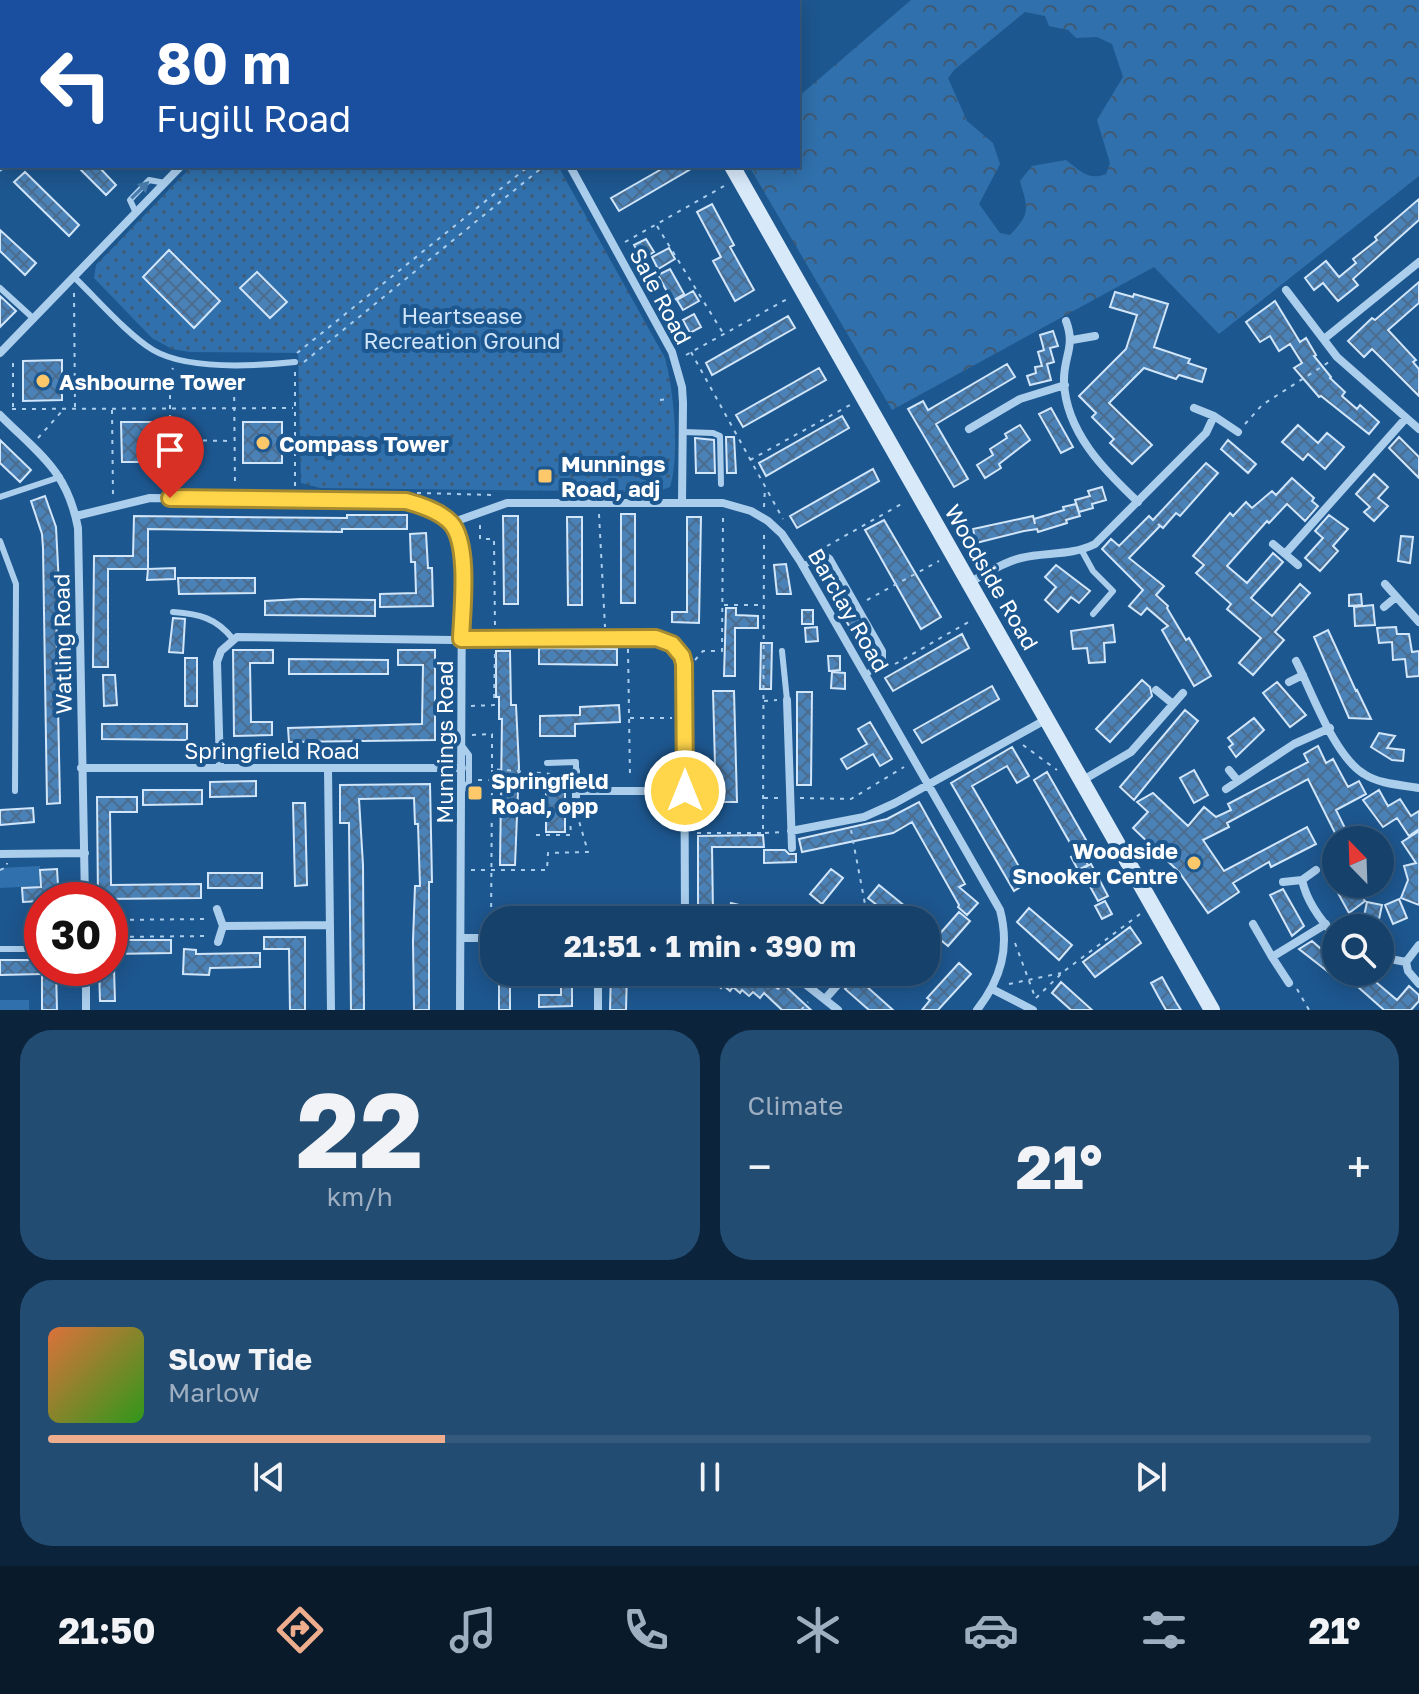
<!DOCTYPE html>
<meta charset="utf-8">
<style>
body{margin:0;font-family:"Golos Text",sans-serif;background:#234c73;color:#f1f3f6;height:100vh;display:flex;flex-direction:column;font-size:30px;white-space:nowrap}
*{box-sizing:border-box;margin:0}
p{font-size:26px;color:#9eafc1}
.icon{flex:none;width:44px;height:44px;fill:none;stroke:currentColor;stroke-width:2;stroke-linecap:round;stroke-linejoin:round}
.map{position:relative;height:1010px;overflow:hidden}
.details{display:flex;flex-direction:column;gap:20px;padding:20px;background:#0c243b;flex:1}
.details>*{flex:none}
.banner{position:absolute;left:0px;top:0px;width:800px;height:168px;box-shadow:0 4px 20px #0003,0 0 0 2px #355a7e;background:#1a4fa0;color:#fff;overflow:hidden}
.needle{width:52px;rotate:337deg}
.buttons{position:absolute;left:1322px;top:826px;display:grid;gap:16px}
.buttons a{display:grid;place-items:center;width:72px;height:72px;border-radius:50%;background:#16416b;box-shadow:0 4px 20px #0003,0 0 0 2px #355a7e;font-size:40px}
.speed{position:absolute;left:24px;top:882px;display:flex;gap:16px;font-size:40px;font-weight:700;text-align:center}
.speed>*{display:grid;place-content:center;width:104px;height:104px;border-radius:50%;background:#16416b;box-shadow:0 4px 20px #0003,0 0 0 2px #355a7e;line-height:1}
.speed .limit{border:12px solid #d22;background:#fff;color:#111}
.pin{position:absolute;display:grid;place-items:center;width:68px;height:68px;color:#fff;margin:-82px -34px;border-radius:50% 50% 50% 0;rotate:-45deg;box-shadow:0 0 8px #0007}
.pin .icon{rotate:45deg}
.me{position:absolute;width:88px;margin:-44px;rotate:0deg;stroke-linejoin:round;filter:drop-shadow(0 0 6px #0008)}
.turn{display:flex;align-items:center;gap:28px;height:168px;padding:0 24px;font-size:36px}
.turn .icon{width:104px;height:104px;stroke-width:2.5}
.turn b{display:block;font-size:56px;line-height:68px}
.big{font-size:60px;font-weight:700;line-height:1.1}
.details .tile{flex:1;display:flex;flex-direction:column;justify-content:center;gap:12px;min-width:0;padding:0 28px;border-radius:32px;background:#234c73}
.details .dial{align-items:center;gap:0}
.dial b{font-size:104px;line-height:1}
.song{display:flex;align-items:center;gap:24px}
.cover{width:96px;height:96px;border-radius:12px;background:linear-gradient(135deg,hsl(20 70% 55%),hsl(110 70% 35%))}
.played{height:8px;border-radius:4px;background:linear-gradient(90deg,#eead8d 30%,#355a7e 30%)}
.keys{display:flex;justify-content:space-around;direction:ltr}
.heat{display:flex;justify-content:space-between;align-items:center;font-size:44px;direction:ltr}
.details .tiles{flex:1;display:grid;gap:20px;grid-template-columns:1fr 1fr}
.tile:last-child{grid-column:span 2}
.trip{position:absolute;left:480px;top:906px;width:460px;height:80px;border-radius:32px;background:#16416b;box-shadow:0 4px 20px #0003,0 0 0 2px #355a7e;font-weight:700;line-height:80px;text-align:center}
.dock{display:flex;height:128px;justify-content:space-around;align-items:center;background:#091a2b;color:#9eafc1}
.dock .icon{width:56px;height:56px}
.dock .on{color:#eead8d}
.dock b{font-size:36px;color:#f1f3f6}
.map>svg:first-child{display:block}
.grass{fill:#3070ac}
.forest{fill:url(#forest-crowns);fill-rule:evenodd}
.park{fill:url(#park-dots)}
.building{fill:url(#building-cross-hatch);stroke:#d1e6fa;stroke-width:2}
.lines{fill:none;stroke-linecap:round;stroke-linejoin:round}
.path{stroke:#abceed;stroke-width:2;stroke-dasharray:4 6;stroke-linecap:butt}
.lane{stroke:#abceed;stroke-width:6}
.street{stroke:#abceed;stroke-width:8}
.secondary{stroke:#d8e9fa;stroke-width:16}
.oneway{fill:#487bab}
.route-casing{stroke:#a68a30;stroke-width:20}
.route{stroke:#ffd54a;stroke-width:14}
.poi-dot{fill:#fdc869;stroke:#1d578f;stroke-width:3}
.labels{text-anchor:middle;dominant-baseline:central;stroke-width:8;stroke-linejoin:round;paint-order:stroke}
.street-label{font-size:22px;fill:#fff;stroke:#1d578f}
.park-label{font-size:22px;fill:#d1e6fa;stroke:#1d578f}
.poi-label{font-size:22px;font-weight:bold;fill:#fff;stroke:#1d578f;text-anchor:start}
</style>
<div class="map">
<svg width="1419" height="1010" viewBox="0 0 1419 1010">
<defs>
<pattern id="forest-crowns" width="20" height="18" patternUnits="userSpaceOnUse" patternTransform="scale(2)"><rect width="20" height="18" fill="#3070ac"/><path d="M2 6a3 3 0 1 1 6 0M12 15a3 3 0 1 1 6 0" fill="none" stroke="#415a72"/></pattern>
<pattern id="park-dots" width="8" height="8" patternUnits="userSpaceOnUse" patternTransform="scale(2)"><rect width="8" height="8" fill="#3070ac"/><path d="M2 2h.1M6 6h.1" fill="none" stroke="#415a72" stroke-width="1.8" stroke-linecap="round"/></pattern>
<pattern id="building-cross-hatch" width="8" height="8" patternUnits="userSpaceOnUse" patternTransform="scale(2)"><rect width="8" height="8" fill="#4a82b8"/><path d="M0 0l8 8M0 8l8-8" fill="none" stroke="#4b6c8d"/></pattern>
</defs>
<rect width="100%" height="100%" fill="#1d578f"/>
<path class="grass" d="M40,866L39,886L0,888V868Z
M0,1000H29V1010H0Z"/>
<path class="forest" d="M911,0H1419V176L1219,334L1154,267L892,410L749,166H798V97ZM1025,12L1045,16L1049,26L1068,30L1076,38L1097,37L1112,44L1123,77L1097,120L1110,163L1106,174C1089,181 1080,171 1066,160L1032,166L1020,181C1028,209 1031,213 1010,235L1000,233L979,204L1000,164L993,143L967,121L948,78L954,70Z"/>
<path class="park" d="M192,166H558L665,358C674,391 680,455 670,487L656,492L320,488L301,483L298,353L190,352L172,349L152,338L94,278L96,265Z"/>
<path class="building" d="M77,166H98L116,185L106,195Z
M667,166H696L619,211L611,198Z
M25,172L79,225L69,236L14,182Z
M1419,199V220L1353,279L1358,285L1338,301L1323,283L1314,290L1305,278L1326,261L1339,277L1356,263L1353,259L1377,240L1375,237Z
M712,204L734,245L730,247L754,290L735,301L713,261L721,257L697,212Z
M0,230L36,263L25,275L0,251Z
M646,239L654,252L642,259L634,245Z
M669,248L675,259L658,269L652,257Z
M169,250L220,301L194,328L143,277Z
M670,269L684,294L672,301L658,275Z
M257,272L287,302L270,318L240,288Z
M1419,282V303L1388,330L1416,360L1413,362L1419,369V396L1372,349L1364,357L1348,341L1372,318L1375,320Z
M693,291L699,301L683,310L677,300Z
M1115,292L1133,297L1134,294L1168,304L1154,347L1190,359L1188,363L1206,369L1202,382L1179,375L1176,379L1144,368L1109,403L1152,445L1132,464L1110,443L1114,439L1092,417L1096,413L1079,396L1126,349L1137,315L1110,307Z
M0,296L16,311L0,327Z
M1275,301L1300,342L1306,338L1316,355L1314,356L1331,377L1330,378L1345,392L1342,396L1357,409L1360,405L1379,422L1369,434L1321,396L1319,397L1294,368L1302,363L1290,344L1279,351L1270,336L1260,342L1246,322Z
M694,314L701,327L690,333L683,320Z
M788,316L795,328L712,375L706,363Z
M1053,331L1058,346L1050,348L1054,362L1047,364L1051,380L1030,385L1027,376L1036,373L1035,367L1042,366L1038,352L1044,350L1040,335Z
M62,360V400L23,401V361Z
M1007,364L1015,377L936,424L968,479L954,487L908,409L923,401L928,410Z
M819,368L826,380L743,427L736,415Z
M1051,408L1073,447L1061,453L1039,414Z
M842,416L849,428L766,476L759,463Z
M121,422H159V462H122Z
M243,422H282V463H243Z
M1020,425L1030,440L999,464L1001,468L985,478L977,465L993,455L990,449L1007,438L1005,434Z
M1298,425L1318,443L1327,433L1344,447L1325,469L1308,454L1303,460L1282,442Z
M726,437H734L736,473H727Z
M1399,437L1419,457V478L1389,448Z
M695,438L714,440L715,473H696Z
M0,440L31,470L20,482L0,463Z
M1228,440L1256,464L1248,473L1221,449Z
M1206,463L1218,473L1180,516L1176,513L1163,528L1158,524L1160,526L1129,558L1164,586L1156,595L1168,606L1167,608L1186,640L1189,638L1211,676L1194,686L1162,630L1168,626L1147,608L1141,615L1129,606L1143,590L1102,549L1111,539L1119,546L1149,516L1153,520Z
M873,469L879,481L797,528L790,516Z
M1374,474L1388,487L1378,498L1388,506L1374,521L1364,512L1370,507L1356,494Z
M1292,478L1314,498L1312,501L1318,506L1305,521L1287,504L1269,523L1267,521L1227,566L1247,583L1273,553L1283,562L1251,598L1272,616L1300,584L1310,593L1275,632L1284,640L1253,675L1239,663L1261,638L1227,609L1231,604L1196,573L1204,565L1193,556L1230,513L1233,516L1246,502L1252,508L1272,491L1276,495Z
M1102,487L1106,500L1092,504L1093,508L1079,512L1075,500L1090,496L1088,491Z
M45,496L56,527L60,605H56L60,803L47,804L43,548L42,534L31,501Z
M1076,504L1080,516L1066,520L1067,523L1038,532L1037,529L1024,531L976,543L973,529L1033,516L1035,524L1034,519L1064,510L1063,507Z
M621,514H635V603H621Z
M347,515H407V529H342V532L148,529V569L175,568V579L147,580L148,569H108V667H93L94,556H133L134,516L347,518Z
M1329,515L1348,529L1333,546L1338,551L1320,571L1305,558L1323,538L1315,531Z
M503,516H518V604H504Z
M567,517H582V605H568Z
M687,517H701L699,623L672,622V612H687Z
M884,520L941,617L921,629L865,530Z
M426,533L428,568H432L433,606L380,607V594L416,593L415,562H411L410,534Z
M1401,536L1413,537L1410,563L1398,561Z
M786,564L791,594H777L774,565Z
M1056,565L1090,591L1079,603L1071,597L1058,612L1045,600L1056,587L1045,577Z
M827,566L866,634L857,640L818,571Z
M178,578H255V593L179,594Z
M1361,594L1362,605L1349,606V595Z
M301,599L375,600V616L265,615V601Z
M1373,605L1375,625L1355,626L1354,607Z
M726,608H736V615L758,616V628H735V676H724Z
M802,610H813V624H802Z
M173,618L185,619L183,653L169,652Z
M1113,625L1115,642L1104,643L1105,662L1089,663L1087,648L1073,649L1071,631Z
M817,627L818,641L806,642L805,628Z
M1396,627L1397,634H1409L1412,652L1419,651V676L1407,677L1405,659L1393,660L1392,642L1379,643L1377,628Z
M1328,630L1356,691L1357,690L1371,719L1349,718L1314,637Z
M962,634L969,648L893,691L885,678Z
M761,643H772L771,689H760Z
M539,648L617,649V665L539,664Z
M233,650H273V663H250L251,722H272V735L234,736Z
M398,650H435V740L289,742L288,728L422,724L423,665H398Z
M496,651H510L511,705H516L519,767L515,865H500L502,719H499V697H496Z
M828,656H840V670L829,671Z
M185,658H197V706H185Z
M289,659L388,660V674H289Z
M832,672L845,673V689L831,688Z
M103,675H115L117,705L104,706Z
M1142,680L1150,687L1152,696L1110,742L1096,729Z
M1277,682L1306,715L1290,727L1263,693Z
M992,686L999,699L922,743L914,730Z
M713,691H734L737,802H716Z
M797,692H812L811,785H797Z
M619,705L620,722L575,724V736H540V716L580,715V707Z
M1185,710L1198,721L1134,800L1120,787Z
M1254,718L1264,730L1236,757L1229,747L1233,744L1228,738Z
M870,722L892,759L880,766L873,754L847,769L841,759L867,744L858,729Z
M102,724H187V740L102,739Z
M1379,733L1395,736L1387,748L1404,750L1403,761L1392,760L1371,747Z
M1318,746L1326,763L1333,759L1348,787L1359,781L1366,794L1336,810L1345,828L1335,833L1308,779L1227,823L1229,827L1203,840L1224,871L1307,827L1316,844L1271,867L1269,862L1233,883L1239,892L1208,913L1179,872L1133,828L1148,812L1137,802L1153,793L1188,826L1204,807L1216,817L1231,810L1228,804L1308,762L1304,754Z
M1012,747L1029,776L1017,783L1007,766L972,786L1028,882L1014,891L951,783Z
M1194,770L1208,795L1194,803L1180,778Z
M1047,772L1086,840L1073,848L1034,780Z
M546,778H565V832H546Z
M256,781V796L210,797V782Z
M430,784L432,882H429V1010H414L413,941L415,886H420L418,824H415L414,798L359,799L363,865L364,1010H351L349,823H340V785Z
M143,790H202V804L143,805Z
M1379,790L1388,806L1400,799L1411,816L1419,811V829L1409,836L1397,818L1383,827L1363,800Z
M97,797H137V812H110L111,885L201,884V898L98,899Z
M919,802L965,884L959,887L978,903L967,915L958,907L959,905L912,822L893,833L802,852L799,839L887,819Z
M293,803H305L307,885L295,886Z
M33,808L34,822L0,825V810Z
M1419,831V905L1401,898L1408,880L1404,866L1416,863L1402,842Z
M763,835L764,847H712L713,912L698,913V836Z
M764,850H785L789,854H796V862L764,863Z
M1081,852L1088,865L1078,870L1071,857Z
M1091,864L1108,896L1098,901L1081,870Z
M57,869L59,900L23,902L22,888L41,887L40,870Z
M831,869L843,878L822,904L810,894Z
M208,873H262V888H208Z
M1333,884H1352L1365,901L1349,913Z
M879,885L922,920H896L868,898Z
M1283,889L1304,926L1292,936L1270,895Z
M1399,899L1407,918L1393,924L1385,905Z
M1105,901L1112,914L1102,919L1095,906Z
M1367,902L1382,905L1378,924L1363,921Z
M731,903L785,916L784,920H742L728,916Z
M1029,908L1072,945L1059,960L1017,922Z
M959,912L970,921L948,946L937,937Z
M1130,927L1141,943L1095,977L1083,962Z
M264,937H305V1010H290L289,949H264Z
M110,940H171V953L110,954Z
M1312,941L1336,962V978L1299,949Z
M184,949L196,950V954L260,953V967L210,968L209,975L183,974Z
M0,960H42V974L0,975Z
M959,963L971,974L938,1010H922L930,1000L927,998Z
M42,968H56L57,1010H42Z
M99,968H114L115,1001H100Z
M561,972H572V1006L539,1007V995H561Z
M611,972H627L626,1010H610Z
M701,972H735L742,977L745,973L761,982L764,978L778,989L783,984L811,1010H782L764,993L760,998L753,992L749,996L742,990L740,993L733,987L730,991L723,985L721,988Z
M860,972H878L866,986L893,1010H869L845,989Z
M1341,972H1364L1397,1000L1409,986L1419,995V1001L1411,1010H1384Z
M514,975H530V986H515Z
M1162,977L1176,1002L1181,1010H1166L1158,996L1151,983Z
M1061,982L1072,992L1092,1010H1071L1052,993Z
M499,984H510V1010H499Z"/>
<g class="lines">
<path class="path" d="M400,0V2
M160,2L162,0
M443,2L445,0
M0,22L2,32
M0,91L2,89
M0,171L5,166
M657,226L723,333
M625,242L724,186
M74,293L75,407
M691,352L783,519
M297,353L529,166
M686,355L789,298
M304,362L544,166
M295,372V490
M234,377L235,486
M660,400L670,399
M13,407V358
M12,409L293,408
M112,410L113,496
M1245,424L1262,405L1329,362
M38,438L63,410
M173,440L233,441
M750,460L850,405
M170,489V375L173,368
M417,493L495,495
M764,507L765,488
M599,514L605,627
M480,525V539H494L495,628
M827,546L905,502
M867,600L939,561
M724,605H762
M628,649L630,778
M695,660L703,651H722L723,516
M895,664L972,620
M764,701L777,700
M471,706L494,705L495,650
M630,718H672
M472,735L492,734V768
M1023,745L1057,770
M478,780H492V769L564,775
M764,798H781
M800,798L851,799L904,767
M851,830L868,920
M697,833H763L764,533
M765,833L782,832
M536,835H571L570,819
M0,870L7,867V863
M471,870H547L548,853L588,852L579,821
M110,920L209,919
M491,927L492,781
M110,937L209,936
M1015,943L1035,997
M1009,984L1061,973
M1297,989L1309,1010
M1036,998L1063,972L1140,914
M801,1010L808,1002"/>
<path class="lane" d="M84,0L86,2
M136,213L130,200L149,180L165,183
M74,277C96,298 128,335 153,350C187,370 256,366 295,362
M0,288L34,319
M683,432L713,433L720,436L721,484
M0,497L60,477
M0,541L16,584L15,791
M1082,551L1093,571L1113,591L1093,614
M802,566L825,555L830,558L883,651V663L865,675
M173,612C200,614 216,618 233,639
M782,651L787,700
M547,763L576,762V771
M462,791L469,782V755L463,747
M0,949H42"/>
<path class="street" d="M473,0L474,2
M340,2L342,0
M664,2L668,0
M570,166L672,352L682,387L683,403L682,503
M1286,290L1337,357L1419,429
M1066,321C1076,347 1063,357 1064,382C1066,432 1104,470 1138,502
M1324,339L1419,262
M1072,340L1095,336
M0,353L181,166
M1194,408L1214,416
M0,415C39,454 67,470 78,528L85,900
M969,429L1020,399L1065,385
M76,516L150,498L406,501C452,513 459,528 462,573L460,1010
M451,523L507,503H723L751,511L768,521L782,534L800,561L1000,910C1010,948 1001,979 977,1010
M1273,544L1285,554L1406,418
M1285,554L1298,565
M970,582C986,574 1003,562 1021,558C1046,552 1071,556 1095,544L1206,433L1214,416L1238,432
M1385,584L1419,622
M1384,607L1396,597
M1296,661C1312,692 1334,756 1364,774C1379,784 1402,785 1419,788
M1289,682L1303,675
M1156,690L1173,704
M787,700L792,848
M220,767L217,662L221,651L237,637L453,640L656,638C671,642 680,648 684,664L685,920
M81,768H462
M328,769L331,1010
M1229,770L1238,781
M576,771V791H685
M1083,780L1131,752L1183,693
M1226,789L1294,744L1330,728
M576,811V791
M791,831L864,817L895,803L1047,719
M0,854L85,853
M1316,870L1302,880C1307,902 1321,921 1336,936
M1283,882L1302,880
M217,909L223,926L330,925
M1253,924L1272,957L1326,924
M461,938H494
M218,942L223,926
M1272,957L1289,983
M1380,957L1406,962L1408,971L1419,984
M1406,962L1419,945
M86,968V1010
M790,972L838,1010
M992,989L1033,1010
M825,999L849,972
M598,1010V972"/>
<path class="secondary" d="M638,0L639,2
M136,2L138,0
M0,144L2,142
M732,166L1212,1010"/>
</g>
<defs><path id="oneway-solid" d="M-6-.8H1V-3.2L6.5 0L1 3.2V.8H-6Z" transform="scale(2)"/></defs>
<use class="oneway" href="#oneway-solid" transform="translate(140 190) rotate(-44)"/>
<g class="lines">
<defs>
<path id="route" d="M170,498L406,501C421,505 440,511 451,523C470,544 462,611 461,639L656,638L672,644L682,656L684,664L685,791"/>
</defs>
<use href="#route" class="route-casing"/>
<use href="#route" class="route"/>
</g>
<g class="poi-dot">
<circle cx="43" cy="381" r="8"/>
<circle cx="263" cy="443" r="8"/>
<rect x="537" y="468" width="16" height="16" rx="4"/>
<rect x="467" y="785" width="16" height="16" rx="4"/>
<circle cx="1194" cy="863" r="8"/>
</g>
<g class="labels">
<g class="street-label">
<text transform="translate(661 296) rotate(62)">Sale Road</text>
<text transform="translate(992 577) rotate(60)">Woodside Road</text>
<text transform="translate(849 610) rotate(60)">Barclay Road</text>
<text transform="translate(62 644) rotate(-91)">Watling Road</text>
<text transform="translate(444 742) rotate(-90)">Munnings Road</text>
<text x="272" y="750">Springfield Road</text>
</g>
<g class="park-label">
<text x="462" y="315">Heartsease<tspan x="462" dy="25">Recreation Ground</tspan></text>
</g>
<g class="poi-label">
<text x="59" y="381">Ashbourne Tower</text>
<text x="279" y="443">Compass Tower</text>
<text x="561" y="463">Munnings<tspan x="561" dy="25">Road, adj</tspan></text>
<text x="491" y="780">Springfield<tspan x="491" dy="25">Road, opp</tspan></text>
<text x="1178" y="850" text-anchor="end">Woodside<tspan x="1178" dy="25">Snooker Centre</tspan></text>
</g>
</g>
</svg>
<div class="buttons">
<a><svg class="needle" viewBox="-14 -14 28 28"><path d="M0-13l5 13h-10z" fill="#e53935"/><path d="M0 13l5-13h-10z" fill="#9eafc1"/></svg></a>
<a><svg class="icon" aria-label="search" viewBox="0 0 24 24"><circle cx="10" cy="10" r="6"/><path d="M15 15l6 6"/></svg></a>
</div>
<div class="speed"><div class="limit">30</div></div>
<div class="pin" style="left:170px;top:498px;background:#d93025"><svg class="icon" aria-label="arrive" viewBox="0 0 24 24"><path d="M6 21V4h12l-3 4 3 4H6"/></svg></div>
<svg class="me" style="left:685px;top:791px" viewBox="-20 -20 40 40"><circle r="17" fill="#ffd54a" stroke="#fff" stroke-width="3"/><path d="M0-11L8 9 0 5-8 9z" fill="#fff"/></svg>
<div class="trip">21:51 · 1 min · 390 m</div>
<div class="banner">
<div class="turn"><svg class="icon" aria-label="left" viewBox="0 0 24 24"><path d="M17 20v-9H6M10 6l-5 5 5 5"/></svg><div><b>80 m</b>Fugill Road</div></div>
</div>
</div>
<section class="details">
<div class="tiles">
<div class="tile dial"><b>22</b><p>km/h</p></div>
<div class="tile"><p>Climate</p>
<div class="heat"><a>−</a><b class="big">21°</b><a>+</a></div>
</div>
<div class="tile">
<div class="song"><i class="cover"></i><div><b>Slow Tide</b><p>Marlow</p></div></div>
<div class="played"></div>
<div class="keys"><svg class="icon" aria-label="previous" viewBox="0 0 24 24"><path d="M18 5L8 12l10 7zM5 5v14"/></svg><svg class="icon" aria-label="pause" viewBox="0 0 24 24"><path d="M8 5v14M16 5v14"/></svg><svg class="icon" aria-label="next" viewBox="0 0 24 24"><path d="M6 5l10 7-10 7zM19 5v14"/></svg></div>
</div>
</div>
</section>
<nav class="dock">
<b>21:50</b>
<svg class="icon on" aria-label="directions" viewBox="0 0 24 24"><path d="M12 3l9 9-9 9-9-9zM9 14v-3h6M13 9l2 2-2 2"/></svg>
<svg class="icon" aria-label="music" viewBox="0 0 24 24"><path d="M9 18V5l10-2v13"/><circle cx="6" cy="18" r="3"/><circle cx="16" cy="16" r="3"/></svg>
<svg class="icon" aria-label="phone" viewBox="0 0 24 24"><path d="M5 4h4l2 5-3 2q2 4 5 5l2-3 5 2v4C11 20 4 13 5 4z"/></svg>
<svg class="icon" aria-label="climate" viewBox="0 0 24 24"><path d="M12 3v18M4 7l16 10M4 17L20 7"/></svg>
<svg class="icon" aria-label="car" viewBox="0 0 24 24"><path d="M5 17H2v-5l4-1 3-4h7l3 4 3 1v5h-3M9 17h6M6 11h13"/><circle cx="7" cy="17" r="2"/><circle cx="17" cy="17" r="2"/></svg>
<svg class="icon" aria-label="filters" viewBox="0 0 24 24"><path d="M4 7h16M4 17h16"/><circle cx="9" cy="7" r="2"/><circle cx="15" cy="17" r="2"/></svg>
<b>21°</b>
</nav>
